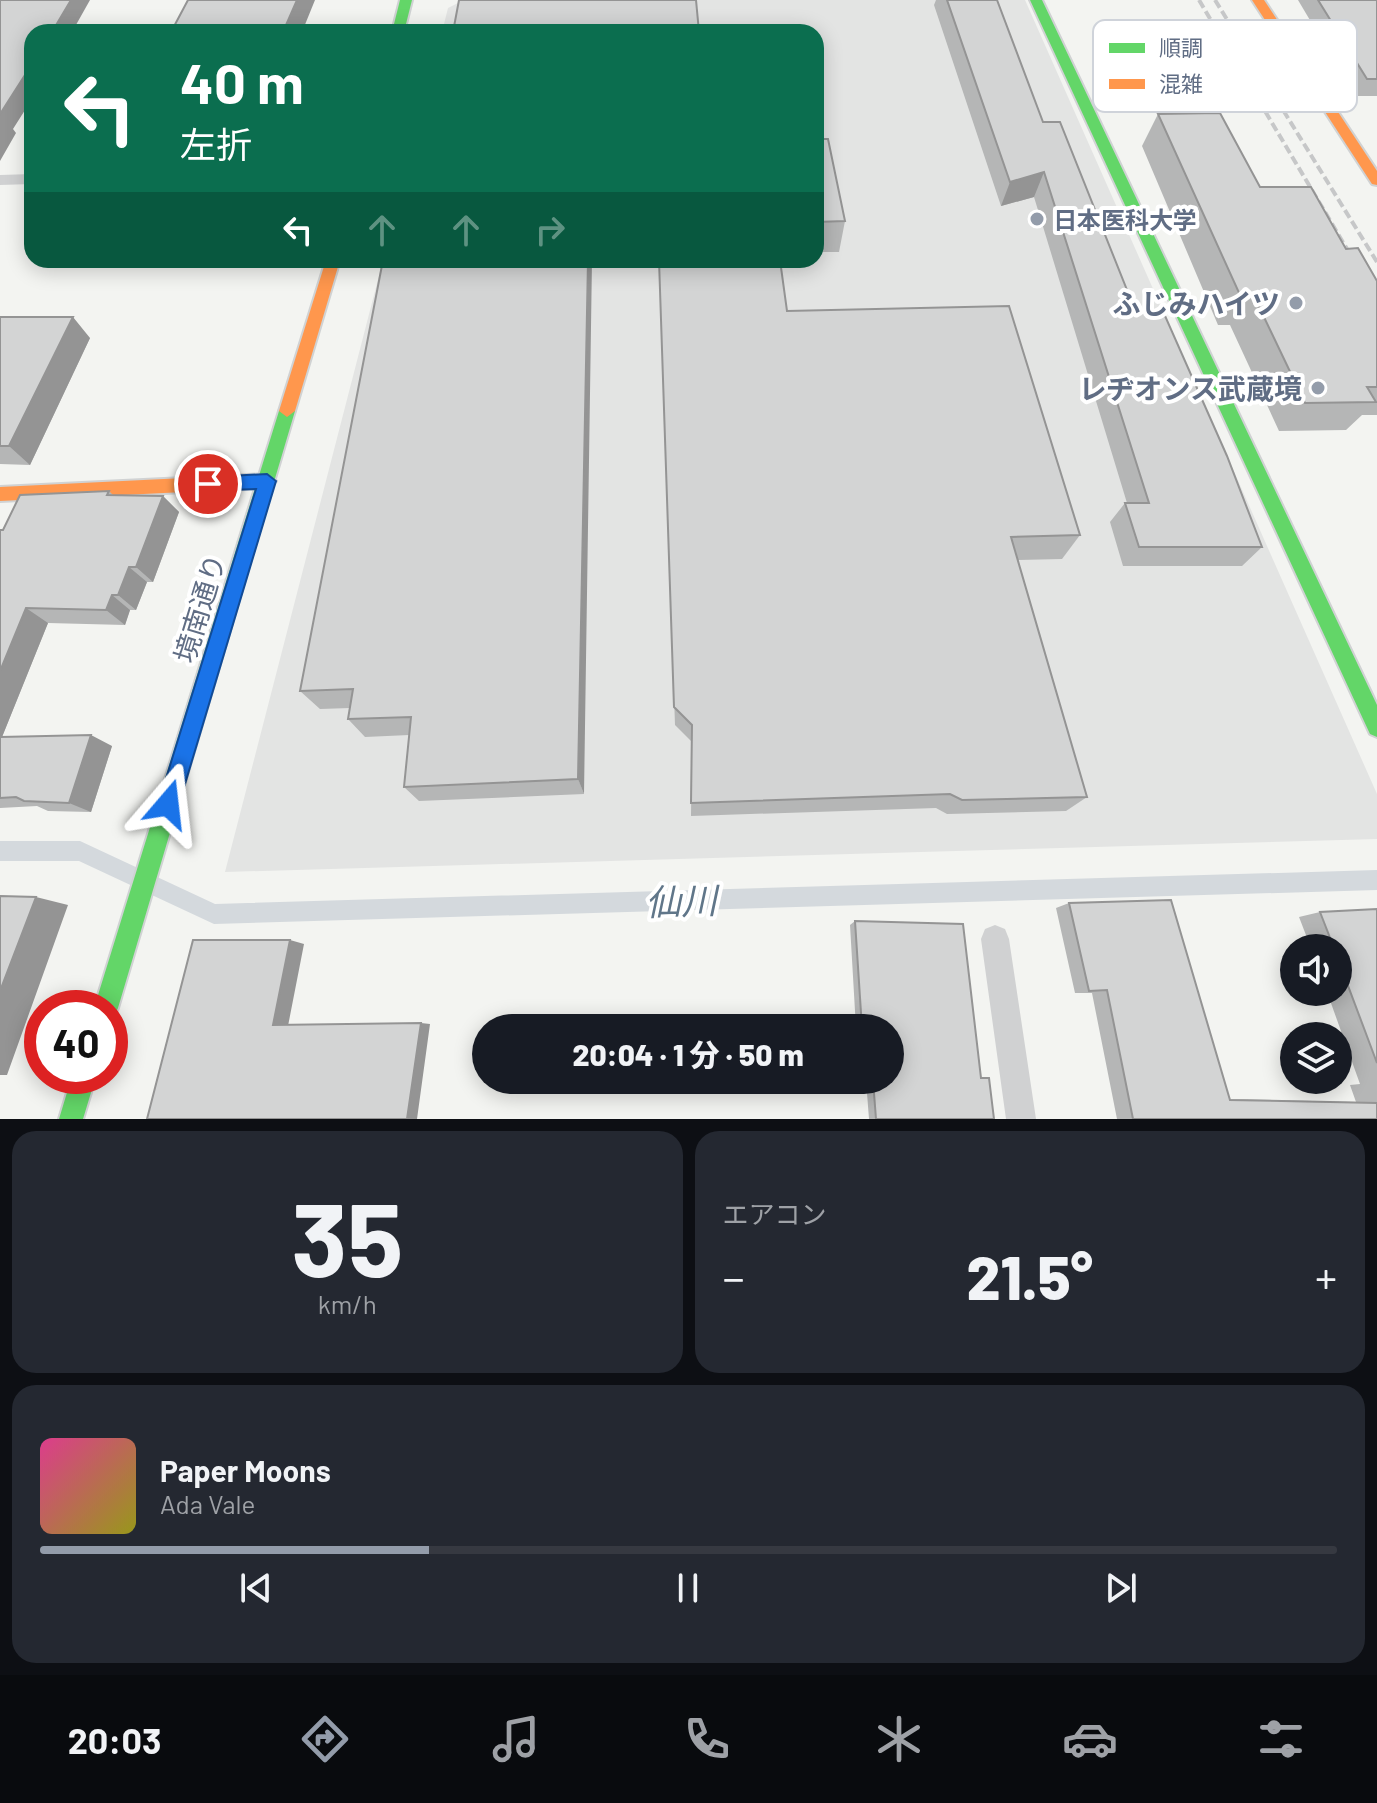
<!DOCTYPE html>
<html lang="ja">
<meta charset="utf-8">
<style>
body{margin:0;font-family:Barlow,"Noto Sans JP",sans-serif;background:#242831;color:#f1f3f6;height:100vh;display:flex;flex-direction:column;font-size:30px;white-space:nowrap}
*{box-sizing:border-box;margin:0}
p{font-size:26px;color:#9ea1a6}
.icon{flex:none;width:44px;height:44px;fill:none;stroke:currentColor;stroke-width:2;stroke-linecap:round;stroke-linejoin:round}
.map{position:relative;height:1119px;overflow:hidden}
.sheet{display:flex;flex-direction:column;gap:12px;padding:12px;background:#0d0f14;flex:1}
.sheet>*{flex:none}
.hud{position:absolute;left:24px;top:24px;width:800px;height:244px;border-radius:24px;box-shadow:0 4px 20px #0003;background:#0b6e4f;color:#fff;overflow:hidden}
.fabs{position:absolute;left:1280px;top:934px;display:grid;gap:16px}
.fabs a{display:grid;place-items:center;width:72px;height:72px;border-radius:50%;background:#171b24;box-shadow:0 4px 20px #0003;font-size:40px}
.speed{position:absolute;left:24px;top:990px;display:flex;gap:16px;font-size:40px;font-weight:700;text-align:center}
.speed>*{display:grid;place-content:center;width:104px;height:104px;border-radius:50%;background:#171b24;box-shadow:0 4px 20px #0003;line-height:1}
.speed .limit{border:12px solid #d22;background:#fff;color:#111}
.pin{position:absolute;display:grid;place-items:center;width:68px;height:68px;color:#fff;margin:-34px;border:4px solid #fff;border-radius:50%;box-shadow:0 2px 8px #0007}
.me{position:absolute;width:88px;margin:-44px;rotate:17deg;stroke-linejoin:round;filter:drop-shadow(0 0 6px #0008)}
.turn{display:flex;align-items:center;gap:28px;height:168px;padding:0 24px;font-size:36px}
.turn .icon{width:104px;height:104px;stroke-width:2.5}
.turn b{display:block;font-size:56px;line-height:68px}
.lanes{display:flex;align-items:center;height:76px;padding:0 24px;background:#0003;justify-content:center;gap:40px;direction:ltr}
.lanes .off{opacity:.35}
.big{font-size:60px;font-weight:800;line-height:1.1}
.sheet .widget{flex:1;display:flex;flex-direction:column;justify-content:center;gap:12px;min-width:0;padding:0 28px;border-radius:24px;background:#242831}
.sheet .dial{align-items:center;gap:0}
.dial b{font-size:104px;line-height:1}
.song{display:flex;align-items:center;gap:24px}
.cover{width:96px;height:96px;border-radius:12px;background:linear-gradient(135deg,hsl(330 70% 55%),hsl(60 70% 35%))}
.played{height:8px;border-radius:4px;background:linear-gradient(90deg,#939caa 30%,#363941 30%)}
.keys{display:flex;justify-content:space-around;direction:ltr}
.heat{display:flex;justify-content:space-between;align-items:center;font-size:44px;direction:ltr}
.sheet .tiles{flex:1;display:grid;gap:12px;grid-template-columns:1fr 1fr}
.widget:last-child{grid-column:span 2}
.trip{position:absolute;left:472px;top:1014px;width:432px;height:80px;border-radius:40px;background:#171b24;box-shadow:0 4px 20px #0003;font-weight:800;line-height:80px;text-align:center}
.dock{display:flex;height:128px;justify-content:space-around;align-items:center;background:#090b0e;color:#9ea1a6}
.dock .icon{width:56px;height:56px}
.dock .selected{color:#939caa}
.dock b{font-size:36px;color:#f1f3f6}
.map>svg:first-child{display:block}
.built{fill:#e3e4e3}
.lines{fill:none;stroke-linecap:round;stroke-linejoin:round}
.stream{fill:#d4d9dd;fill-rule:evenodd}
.fast-casing{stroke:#d0d2d3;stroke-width:4}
.slow-casing{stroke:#d0d2d3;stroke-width:4}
.lane{fill:#d0d1d2;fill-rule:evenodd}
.fast{fill:#63d668;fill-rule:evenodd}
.slow{fill:#ff974d;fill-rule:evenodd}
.rail-far1{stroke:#c6c7c8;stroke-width:4;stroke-dasharray:9 4;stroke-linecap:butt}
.rail{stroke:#c6c7c8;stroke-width:6;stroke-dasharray:11 6;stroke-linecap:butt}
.wall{fill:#b5b6b6}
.shaded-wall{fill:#949494}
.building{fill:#d3d4d4;stroke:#949494;stroke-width:2}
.route{fill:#1a73e8;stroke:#114b97;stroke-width:2}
.poi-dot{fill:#939caa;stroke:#fff;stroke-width:3}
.labels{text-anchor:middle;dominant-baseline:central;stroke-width:8;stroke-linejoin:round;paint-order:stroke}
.far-poi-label{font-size:24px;font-weight:bold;fill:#606d84;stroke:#fff;text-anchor:start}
.poi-label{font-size:28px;font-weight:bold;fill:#606d84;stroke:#fff;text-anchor:end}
.street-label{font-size:28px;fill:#606d84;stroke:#fff}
.near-water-label{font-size:36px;font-style:italic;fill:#607689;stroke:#fff}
.key{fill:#fff;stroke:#cfd3da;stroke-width:2}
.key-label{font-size:22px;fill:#606d84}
</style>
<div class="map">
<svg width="1377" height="1119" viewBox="0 0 1377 1119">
<rect width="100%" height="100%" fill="#f3f4f1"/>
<path class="built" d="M464,0H1025L1377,794V839L225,872L383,260H816V32H442L448,8Z"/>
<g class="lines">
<path class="stream" d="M0,841H80L215,904L1377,870V890L214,924L79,861H0Z"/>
<defs>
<path id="fast" d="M400,0H412L404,32H392Z
M1030,0H1042L1377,705V737L1370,734Z
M287,405L295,411L118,1008L114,1016L110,1018V1008H94L279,411Z
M72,1076H96L83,1119H59Z"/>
<path id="slow" d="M1252,0H1264L1377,171V185L1372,184Z
M326,260H340L295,411L287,417L279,411Z
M267,474L276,481L267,488L0,501V487Z"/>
</defs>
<use href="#fast" class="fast-casing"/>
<use href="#slow" class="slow-casing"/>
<path class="lane" d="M32,174V184L0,185V175Z
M995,925L1005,929L1009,939L1036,1119H1006L981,939L985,929Z"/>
<use href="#fast" class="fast"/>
<use href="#slow" class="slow"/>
<path class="rail-far1" d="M1199,0L1366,281
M1215,0L1377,262"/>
<path class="rail" d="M1364,279L1377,300"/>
</g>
<path class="wall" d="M936,0H997L1043,122L1135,310L1262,547L1242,566H1123L1110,522L1125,503H1127L1034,197L1001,206L934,5Z
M1298,0H1377V96H1355Z
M1158,114L1346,249L1377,281V415H1362L1346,430L1279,431L1230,325H1218L1142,146Z
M816,139L845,221L839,252H816Z
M383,260L584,794L419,801L404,787L409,735L365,737L348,719L350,708L320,709L300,691Z
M659,260L787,311L1080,535L1062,559L1018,560L1087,797L1066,811L947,814L936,808L691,816L692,742L675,725Z
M0,317L90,338L30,465L0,464Z
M109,491L113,495L163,496L179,512L153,582H147L136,610H130L125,625L48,623L2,737L112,746L91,812L48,811L37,806L0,808V530H3Z
M1069,903L1230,1099L1356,1102L1350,1085L1360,1084L1327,992H1338V948H1311L1299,917L1320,912L1377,909V1119H1117L1092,993H1075L1056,908Z
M855,921L981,1078L994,1119H869L866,1080H890V1028H856L850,925Z"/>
<path class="shaded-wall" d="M71,0H90L72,32H52Z
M297,0H315L302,32H283Z
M32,64V99L13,129L16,133L0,161V114Z
M1044,172L1034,197L1001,206L1010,182Z
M588,260H592L584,794L578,779Z
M73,317L90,338L30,465L9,446Z
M163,496L179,512L153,582L136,567Z
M129,567L147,582L136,610L118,595Z
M112,595L130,610L125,625L106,610Z
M26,608L48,623L0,742V671Z
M91,735L112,746L91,812L69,803Z
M36,897L68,905L7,1075H0V991Z
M290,940L304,944L288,1026L273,1025Z
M421,1023L430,1024L417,1119H407Z"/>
<path class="building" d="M0,0H71L52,32H32V64L0,114Z
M188,0H297L283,32H171Z
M459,0H696L699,32H453Z
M947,0H997L1043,122H1060L1135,310L1162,309L1227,456L1262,547H1139L1125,503H1149L1044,172L1010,182Z
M1318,0H1377V79H1367Z
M1220,113L1260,187H1311L1346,249L1358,248L1377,281V387H1367L1376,402L1305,403L1253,294L1240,295L1158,114Z
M816,139H828L845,221L816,222Z
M383,260H588L578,779L404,787L411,717L348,719L353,689L300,691Z
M659,260H780L787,311L1009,306L1080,535L1011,537L1087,797L962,800L950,794L691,803L692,725L674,707Z
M0,317H73L9,446H0Z
M109,491L107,495L163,496L136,567H129L118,595H112L106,610L26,608L0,671V530H3L20,495Z
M91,735L69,803L24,801L16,797L0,798V737Z
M0,896L36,897L0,991Z
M1171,900L1230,1100L1377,1103V1119H1133L1107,990L1089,991L1069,903Z
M1377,909V1063L1338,959V948H1334L1320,912Z
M855,921L963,924L981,1078H989L994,1119H876L873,1080H890V1028H862Z
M193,940H290L273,1025L421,1023L407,1119H147Z"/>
<path class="route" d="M267,474L276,481L179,804L176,812L168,815L161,812L158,804L256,489L208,491L199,484L208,477Z"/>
<g class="poi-dot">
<circle cx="1037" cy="219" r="8"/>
<circle cx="1296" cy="303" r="8"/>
<circle cx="1318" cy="388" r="8"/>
</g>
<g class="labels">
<g class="far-poi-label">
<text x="1053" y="219">日本医科大学</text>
</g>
<g class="poi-label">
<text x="1280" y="303">ふじみハイツ</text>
<text x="1302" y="388">レヂオンス武蔵境</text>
</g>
<g class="street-label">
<text transform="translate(199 608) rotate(-73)">境南通り</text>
</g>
<g class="near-water-label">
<text transform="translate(681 900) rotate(-2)">仙川</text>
</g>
</g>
<rect x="1093" y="20" width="264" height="92" rx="12" class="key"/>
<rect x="1109" y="43" width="36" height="10" fill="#63d668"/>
<rect x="1109" y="79" width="36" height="10" fill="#ff974d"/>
<g class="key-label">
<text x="1159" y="56">順調</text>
<text x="1159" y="92">混雑</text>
</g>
</svg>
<div class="fabs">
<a><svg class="icon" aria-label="sound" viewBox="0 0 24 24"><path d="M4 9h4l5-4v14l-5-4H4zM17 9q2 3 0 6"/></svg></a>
<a><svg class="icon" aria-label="layers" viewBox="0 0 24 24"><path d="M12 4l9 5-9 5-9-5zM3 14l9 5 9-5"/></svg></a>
</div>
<div class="speed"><div class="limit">40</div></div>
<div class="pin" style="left:208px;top:484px;background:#d93025"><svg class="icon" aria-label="arrive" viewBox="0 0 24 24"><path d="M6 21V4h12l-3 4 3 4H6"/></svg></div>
<svg class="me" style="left:168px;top:804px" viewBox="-20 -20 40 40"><path d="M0-17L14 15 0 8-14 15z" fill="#1a73e8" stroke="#fff" stroke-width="4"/></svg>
<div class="trip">20:04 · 1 分 · 50 m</div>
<div class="hud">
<div class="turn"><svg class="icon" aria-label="left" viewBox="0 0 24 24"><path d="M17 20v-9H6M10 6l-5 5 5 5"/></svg><div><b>40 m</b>左折</div></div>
<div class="lanes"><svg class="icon" aria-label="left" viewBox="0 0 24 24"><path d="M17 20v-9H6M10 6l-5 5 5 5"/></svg><svg class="icon off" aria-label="ahead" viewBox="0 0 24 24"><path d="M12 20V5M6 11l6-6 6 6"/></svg><svg class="icon off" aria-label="ahead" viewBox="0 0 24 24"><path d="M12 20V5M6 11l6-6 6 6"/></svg><svg class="icon off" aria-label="right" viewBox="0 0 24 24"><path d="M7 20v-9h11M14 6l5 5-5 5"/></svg></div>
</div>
</div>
<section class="sheet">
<div class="tiles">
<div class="widget dial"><b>35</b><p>km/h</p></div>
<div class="widget"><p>エアコン</p>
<div class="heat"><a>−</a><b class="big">21.5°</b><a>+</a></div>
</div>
<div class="widget">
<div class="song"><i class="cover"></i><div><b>Paper Moons</b><p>Ada Vale</p></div></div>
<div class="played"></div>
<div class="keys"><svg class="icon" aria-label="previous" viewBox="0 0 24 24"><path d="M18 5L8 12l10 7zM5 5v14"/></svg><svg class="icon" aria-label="pause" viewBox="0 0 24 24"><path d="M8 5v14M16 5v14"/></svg><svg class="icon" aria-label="next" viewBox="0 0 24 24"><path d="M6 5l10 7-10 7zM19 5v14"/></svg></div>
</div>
</div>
</section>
<nav class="dock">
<b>20:03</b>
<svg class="icon selected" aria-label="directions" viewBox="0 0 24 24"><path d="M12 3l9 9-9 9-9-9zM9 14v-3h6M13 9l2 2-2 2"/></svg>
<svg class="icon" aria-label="music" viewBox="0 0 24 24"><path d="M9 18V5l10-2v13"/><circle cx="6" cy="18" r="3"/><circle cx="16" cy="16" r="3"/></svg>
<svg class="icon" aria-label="phone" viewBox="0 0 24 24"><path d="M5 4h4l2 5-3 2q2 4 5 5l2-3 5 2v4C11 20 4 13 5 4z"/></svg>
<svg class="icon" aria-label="climate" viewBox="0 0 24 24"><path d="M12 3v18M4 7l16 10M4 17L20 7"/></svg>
<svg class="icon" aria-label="car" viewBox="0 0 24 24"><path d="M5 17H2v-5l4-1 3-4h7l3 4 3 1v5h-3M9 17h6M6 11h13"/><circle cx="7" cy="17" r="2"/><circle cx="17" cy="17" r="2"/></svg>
<svg class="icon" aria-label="filters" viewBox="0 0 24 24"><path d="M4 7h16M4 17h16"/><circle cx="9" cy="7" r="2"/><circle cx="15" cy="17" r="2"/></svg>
</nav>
